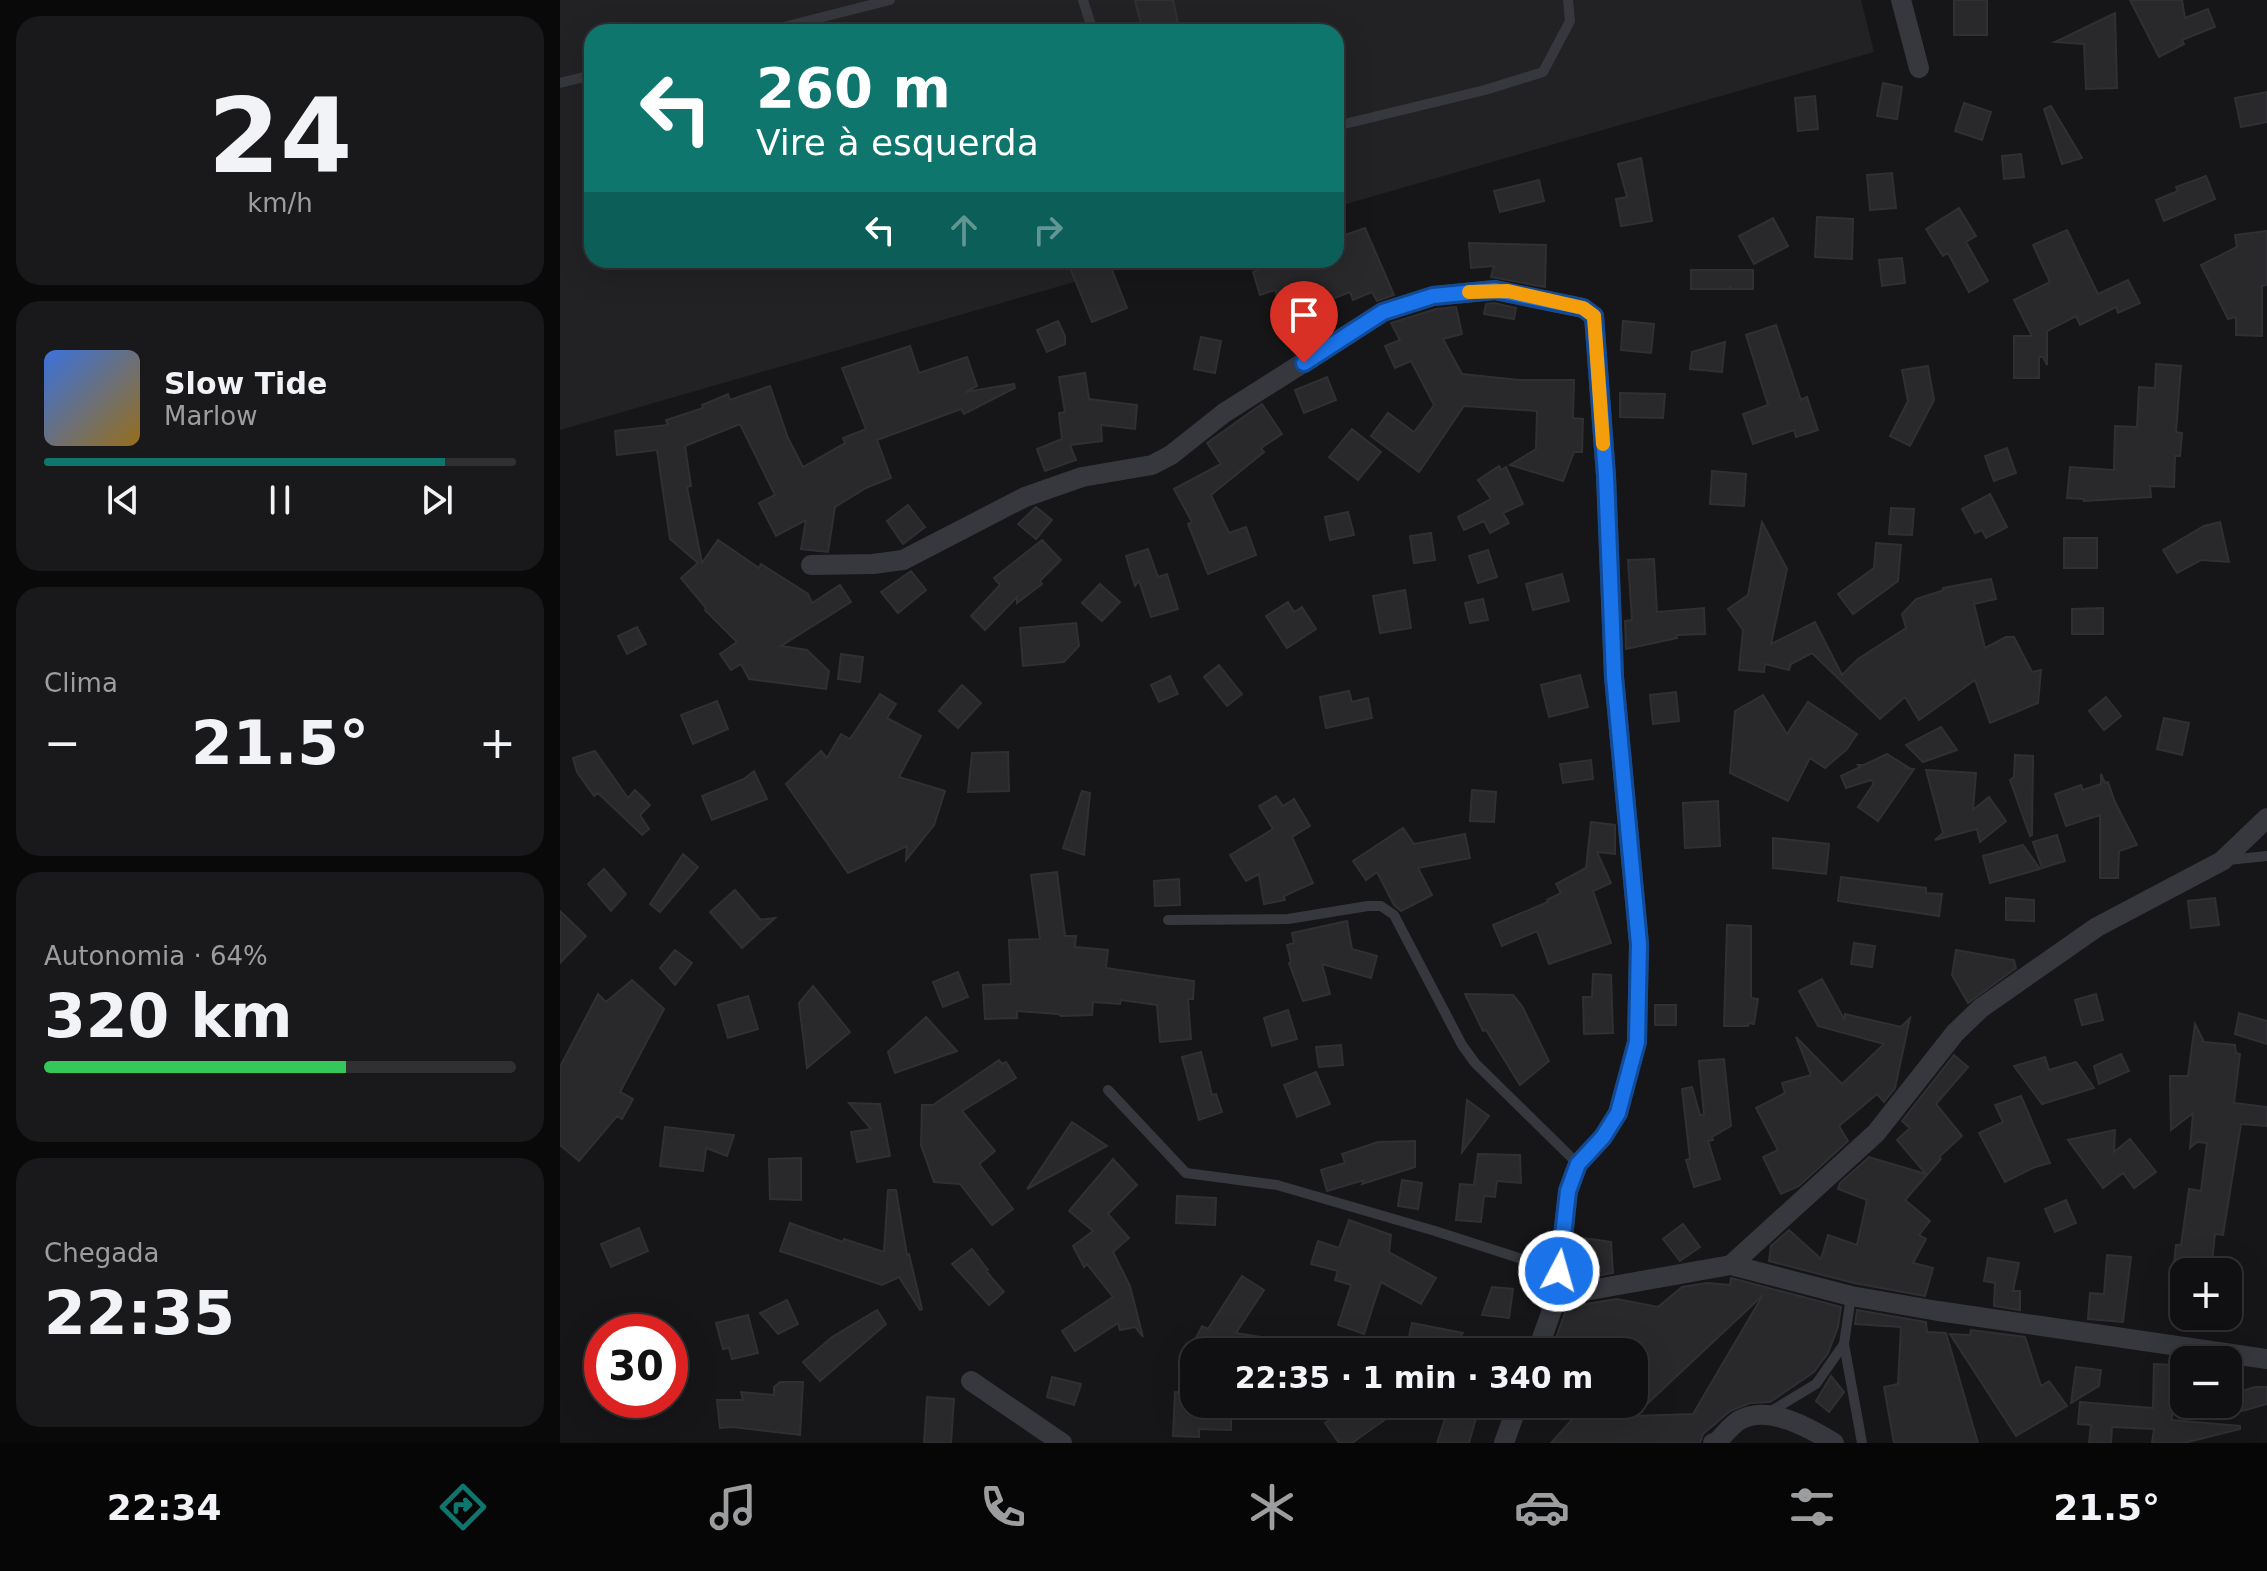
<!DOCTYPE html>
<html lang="pt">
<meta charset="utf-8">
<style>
body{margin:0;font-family:"DejaVu Sans",sans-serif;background:#19191b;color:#f1f3f6;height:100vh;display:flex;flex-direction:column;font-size:30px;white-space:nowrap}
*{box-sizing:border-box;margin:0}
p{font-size:26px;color:#9c9d9f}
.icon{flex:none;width:44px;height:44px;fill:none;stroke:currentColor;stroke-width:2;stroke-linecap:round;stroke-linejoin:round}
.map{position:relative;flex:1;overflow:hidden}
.panel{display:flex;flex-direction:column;gap:16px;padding:16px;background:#09090a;width:560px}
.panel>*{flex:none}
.hud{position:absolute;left:24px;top:24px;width:760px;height:244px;border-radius:24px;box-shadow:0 8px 32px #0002,0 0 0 2px #303032;background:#0f766e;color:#fff;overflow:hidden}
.tools{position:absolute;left:1610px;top:1258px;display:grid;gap:16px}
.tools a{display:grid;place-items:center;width:72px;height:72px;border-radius:16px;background:#101012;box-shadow:0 8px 32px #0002,0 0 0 2px #303032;font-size:40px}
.speed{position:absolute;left:24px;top:1314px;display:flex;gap:16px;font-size:40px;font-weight:700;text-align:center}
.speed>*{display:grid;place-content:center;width:104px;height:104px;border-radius:50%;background:#101012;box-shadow:0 8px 32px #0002,0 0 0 2px #303032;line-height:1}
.speed .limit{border:12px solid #d22;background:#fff;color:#111}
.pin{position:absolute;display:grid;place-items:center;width:68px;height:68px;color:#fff;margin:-82px -34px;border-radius:50% 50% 50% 0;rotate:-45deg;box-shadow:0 0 8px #0007}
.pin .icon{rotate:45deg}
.me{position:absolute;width:88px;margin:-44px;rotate:6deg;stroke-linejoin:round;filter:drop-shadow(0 0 6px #0008)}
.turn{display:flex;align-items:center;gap:28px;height:168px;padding:0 40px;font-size:36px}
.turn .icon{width:104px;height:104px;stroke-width:2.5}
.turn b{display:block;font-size:56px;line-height:68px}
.lanes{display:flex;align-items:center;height:76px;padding:0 40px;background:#0003;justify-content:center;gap:40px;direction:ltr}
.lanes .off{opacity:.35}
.big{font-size:60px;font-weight:600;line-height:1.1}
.panel .tile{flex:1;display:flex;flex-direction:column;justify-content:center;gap:12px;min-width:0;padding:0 28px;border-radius:24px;background:#19191b}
.panel .dial{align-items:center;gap:0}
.dial b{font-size:104px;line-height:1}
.song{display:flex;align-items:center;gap:24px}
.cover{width:96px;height:96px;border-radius:12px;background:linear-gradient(135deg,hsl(220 70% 55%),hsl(40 70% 35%))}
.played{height:8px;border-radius:4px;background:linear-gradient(90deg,#0f766e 85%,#303032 85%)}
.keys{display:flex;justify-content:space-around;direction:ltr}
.heat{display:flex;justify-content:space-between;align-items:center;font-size:44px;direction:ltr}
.charge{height:12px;border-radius:6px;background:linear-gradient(90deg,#34c759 64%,#303032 0)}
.trip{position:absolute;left:620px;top:1338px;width:468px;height:80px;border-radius:24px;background:#101012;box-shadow:0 8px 32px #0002,0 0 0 2px #303032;font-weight:600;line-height:80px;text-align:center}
.dock{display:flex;height:128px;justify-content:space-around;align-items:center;background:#060607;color:#9c9d9f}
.dock .icon{width:56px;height:56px}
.dock .on{color:#0f766e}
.dock b{font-size:36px;color:#f1f3f6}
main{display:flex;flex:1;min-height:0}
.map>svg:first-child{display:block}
.built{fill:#222225}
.building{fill:#29292c;stroke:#303034;stroke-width:2;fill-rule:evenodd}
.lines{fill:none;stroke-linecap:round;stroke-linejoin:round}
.service{stroke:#37383d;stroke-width:10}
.minor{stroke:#37383d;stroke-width:20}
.route-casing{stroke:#114b97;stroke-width:20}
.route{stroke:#1a73e8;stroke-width:14}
.slow{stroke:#f59e0b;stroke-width:14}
</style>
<main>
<section class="panel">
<div class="tile dial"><b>24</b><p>km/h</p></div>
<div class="tile">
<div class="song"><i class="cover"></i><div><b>Slow Tide</b><p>Marlow</p></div></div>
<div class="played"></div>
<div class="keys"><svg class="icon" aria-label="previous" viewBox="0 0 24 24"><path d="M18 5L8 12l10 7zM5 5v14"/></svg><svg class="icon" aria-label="pause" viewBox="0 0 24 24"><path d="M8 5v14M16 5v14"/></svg><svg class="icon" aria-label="next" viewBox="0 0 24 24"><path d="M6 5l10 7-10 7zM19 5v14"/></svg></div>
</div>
<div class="tile"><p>Clima</p>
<div class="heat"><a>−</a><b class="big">21.5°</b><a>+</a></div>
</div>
<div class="tile"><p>Autonomia · 64%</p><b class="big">320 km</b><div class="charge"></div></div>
<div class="tile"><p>Chegada</p><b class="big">22:35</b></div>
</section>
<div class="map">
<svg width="1707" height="1443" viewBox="0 0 1707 1443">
<rect width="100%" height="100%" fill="#161618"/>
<path class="built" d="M0,0H1301L1314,52L776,207V32H32V260H591L0,430Z"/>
<path class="building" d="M575,0H613L620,32H583Z
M1394,0H1427V35H1394Z
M1570,0H1622L1625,18L1648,9L1655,27L1622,40L1624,44L1599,57Z
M1555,13L1557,88L1526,89L1524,44L1495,42Z
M1323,83L1342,87L1337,119L1317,116Z
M1707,92V122L1681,127L1675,98Z
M1255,96L1258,129L1238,131L1235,98Z
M1404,103L1431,112L1422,140L1395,131Z
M1491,106L1522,158L1502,164L1484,109Z
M1461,154L1464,177L1444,179L1442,156Z
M1081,158L1092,221L1061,226L1056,199L1067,197L1058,164Z
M1332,173L1336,208L1310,210L1307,175Z
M1646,176L1655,199L1604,221L1596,200L1618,191L1616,187Z
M979,180L984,201L940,212L934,191Z
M1399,208L1416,236L1406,242L1428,281L1409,292L1388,253L1383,256L1366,229Z
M1257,217L1293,219L1292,259L1255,257Z
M1213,218L1228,246L1194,264L1179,236Z
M805,228L834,295L817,301L812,292L793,300L790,292L757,305L753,294L720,304L715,290L700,295L693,272L700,269L698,260H776V238Z
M1507,230L1538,294L1568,280L1580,303L1558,313L1556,307L1520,325L1516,316L1487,331V365L1483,357H1479V378H1454V336H1472L1454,300L1490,282L1473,245Z
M1707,231V285L1702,286V336L1676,335V317L1668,319L1641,265L1677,247L1675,235Z
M909,243L986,245L985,287L931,277L934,266L911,268Z
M1342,258L1345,283L1322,286L1319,260Z
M507,260H548L567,308L532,322Z
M1131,270H1193V289H1171L1170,286V289H1131Z
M934,303L956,308L954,319L924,314L926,304Z
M896,307L902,334L883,339L902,374L959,380H1014L1013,418L1023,419L1022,452H1014L1003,481L950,465L976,449L977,411L904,406L859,472L811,436L828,413L854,432L874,405L851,361L835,368L825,346L840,340L831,323L876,309Z
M498,321L505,336V344L487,352L477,330Z
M1063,321L1094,324L1091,353L1061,350Z
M1216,325L1241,400L1247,397L1258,430L1236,437L1234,430L1193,444L1183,414L1208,405L1186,335Z
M641,337L661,341L655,373L634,369Z
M1165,342L1162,372L1130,369L1132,352Z
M350,346L359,373L407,357L417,386L405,392L454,384L455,388L404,414L401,409L317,440L331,478L306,488L275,507L268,552L241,549L246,520L216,536L199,503L215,495L180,424L125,446L131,486L127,487L142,563L158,540L199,568L201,564L248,594L252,603L280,585L291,602L221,646L247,650L269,671L266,689L189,679L181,664L171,670L160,654L177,642L145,610L146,608L121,578L138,563L110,539L97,450L57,455L55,431L108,425L106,420L143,408L142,405L168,394L170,400L210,386L228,438L243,467L285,443L283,438L306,429L282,368Z
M1596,364L1621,366L1616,432L1622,433L1620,456H1615L1614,487L1590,486L1591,497L1524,501V499L1507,498L1510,467L1554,470L1555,426L1577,427L1579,387L1595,388Z
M1368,366L1374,400L1350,446L1330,436L1348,401L1342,370Z
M525,373L529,399L577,405L575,429L541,425L542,441L510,445L516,460L485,471L477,449L502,439L499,413L505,412L499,377Z
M767,377L776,400L744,413L735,390Z
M1060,393L1105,394L1103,418L1060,417Z
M702,404L722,434L701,448L704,452L651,495L669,533L686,527L696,555L648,574L628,524L632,522L614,489L661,464L647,443Z
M792,429L821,452L798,480L769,457Z
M1447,448L1456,473L1434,481L1425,456Z
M939,466L941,470L946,467L963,504L943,513L949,523L930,533L924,521L904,530L898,517L931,499L918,480Z
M1152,471L1186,474L1184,506L1150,504Z
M1430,494L1447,527L1426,538L1422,530L1415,533L1402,509Z
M348,505L365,527L343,544L327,521Z
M476,507L492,520L476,539L458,524Z
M1331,508L1354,509L1352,535L1329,534Z
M788,512L794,535L770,540L765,517Z
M1202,522L1227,569L1211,644L1255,622L1282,675L1298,659L1346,628L1342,614L1356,599L1384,590L1383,588L1431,579L1436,599L1414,604L1425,648L1446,637H1454L1472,672L1481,670L1478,703L1430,723L1415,680L1359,720L1345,697L1320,719L1252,653L1231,664L1229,670L1205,664L1204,672L1179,670L1183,630L1168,609L1188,595Z
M1660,522L1669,562L1641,560L1617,573L1603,550L1644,526Z
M871,533L875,560L854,563L850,536Z
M1504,538H1537V568H1504Z
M482,540L501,560L480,581L482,584L457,603V597L425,630L411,616L440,585L434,578Z
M1316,543L1341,545L1338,581L1293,614L1278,594L1314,568Z
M588,549L598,577L607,574L618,609L591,617L579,581L575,586L566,556Z
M928,550L937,577L918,583L909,556Z
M1094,559L1097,612L1144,608L1145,634L1116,635L1117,638L1066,649L1065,621L1072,620L1068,560Z
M351,571L366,590L338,613L321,592Z
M1002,574L1009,601L973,610L966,584Z
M540,584L560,602L542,621L522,603Z
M845,590L851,628L820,633L813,596Z
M923,599L928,620L910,623L905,603Z
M728,602L734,612L742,607L756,629L727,648L706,616Z
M1543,608V634H1512V609Z
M516,623L519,646L504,662L463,666L460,628Z
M77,627L86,644L67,654L58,636Z
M281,654L303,657L300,682L278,679Z
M659,665L682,694L667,706L644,677Z
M1020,675L1028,707L989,717L981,685Z
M610,676L618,694L599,702L591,685Z
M402,685L421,703L398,728L379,711Z
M789,691L792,702L808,698L812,718L766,728L760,697Z
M1116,692L1119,721L1093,724L1090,695Z
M320,694L336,704L327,718L361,736L339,777L385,791L374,825L346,860L347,846L288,873L226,784L261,751L267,758L281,734L290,739Z
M1203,695L1227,734L1248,702L1297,734L1287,749L1265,768L1250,758L1228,801L1170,773L1175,711Z
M1546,697L1561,716L1544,730L1529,711Z
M157,701L168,729L133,744L121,715Z
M1604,718L1629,723L1622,755L1597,749Z
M1381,727L1397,750L1363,762L1346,745Z
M35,751L68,798L75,790L90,805L80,815L89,829L82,835L38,793L34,796L17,772L13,758Z
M448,752L449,791L408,792L412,753Z
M1327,754L1348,767L1344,768L1354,769L1318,821L1298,807L1314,783L1311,780L1286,788L1281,776L1300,767L1298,765H1304Z
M1455,755L1473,756L1472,835L1470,836L1450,780L1454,777Z
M1031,760L1033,779L1003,783L1000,764Z
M1366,770L1416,773L1413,810L1429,797L1446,821L1420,842L1417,829L1375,840L1383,833Z
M194,771L207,799L152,820L142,796L184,779Z
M1541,774L1545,783L1548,782L1555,802L1577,845L1559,851L1558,878H1540V815L1506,826L1495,794L1521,785L1523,790L1541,784Z
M912,790L936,792L934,822L910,821Z
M522,791L530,793L524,855L503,848Z
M716,796L723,806L734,799L750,826L732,837L753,883L724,896L725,900L704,904L699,874L686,881L670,855L713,829L699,806Z
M1158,801L1160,846L1125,848L1123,803Z
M1031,822L1055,825V854L1037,852L1051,883L1033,891L1051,943L989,964L977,931L942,946L933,925L988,902L987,900L1001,893L996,884L1026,868Z
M843,828L854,844L905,834L910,858L858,868L872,895L841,911L834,905L817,872L806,880L793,861Z
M1497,835L1505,861L1482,868L1473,842Z
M1213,838L1269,844L1266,874L1213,868Z
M1463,845L1480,869L1430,883L1423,856Z
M123,854L138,867L100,912L90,904Z
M44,869L66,894L51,911L28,884Z
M497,872L505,936H516L515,947L548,950L546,968L634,981L633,999H628L631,1039L600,1042L597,1005L561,1000L560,1004L533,1002L532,1015L501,1016L498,1014L457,1011V1018L425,1019L423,985L451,984L449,940L480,939L471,875Z
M1281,877L1366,888V893L1382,894L1379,916L1278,901Z
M619,879L620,905L595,906L594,881Z
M175,890L200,919L198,920L215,918L182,948L150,912Z
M1446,898L1474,900V921L1446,920Z
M1655,898L1659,925L1631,928L1628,901Z
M0,911L26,936L0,963Z
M787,921L792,949L817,956L811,978L762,964L770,994L743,1001L729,963L731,962L727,945L734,943L732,933Z
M1167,925L1191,926V998L1198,999L1194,1024L1189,1023L1188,1026H1164Z
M1294,943L1315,946L1312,967L1291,964Z
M115,950L132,963L115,985L100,968Z
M1396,950L1454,960L1456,968L1408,1003L1392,975Z
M398,972L408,997L383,1007L373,982Z
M1033,974L1051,975L1053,1033L1024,1034L1023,997H1032Z
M1262,979L1284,1019L1285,1014L1341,1027L1350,1018L1335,1088L1324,1102L1317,1094L1279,1126L1288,1141L1239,1186L1221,1194L1203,1157L1218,1150L1196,1108L1225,1093L1222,1083L1251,1075L1236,1037L1282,1084L1324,1044L1258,1026L1239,991Z
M72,980L104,1009L60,1092L73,1099L62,1119L57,1116L19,1161L0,1145V1067L38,994L46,1002Z
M253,986L290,1032L247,1068L239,1003Z
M905,994L953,995L962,1006L989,1061L960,1085L926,1030L923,1031Z
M1536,994L1543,1020L1522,1025L1515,1000Z
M188,996L198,1029L168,1038L158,1005Z
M1095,1005H1116V1025H1095Z
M728,1010L737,1039L712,1046L704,1018Z
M1679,1013L1707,1021V1044L1675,1034Z
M366,1017L397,1051L335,1073L328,1052Z
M1635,1024L1644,1042L1675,1045L1676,1053L1680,1054L1674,1103L1707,1107V1126L1681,1124L1663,1235L1655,1234L1651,1272H1613L1616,1245H1621L1629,1189L1641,1191L1647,1143L1637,1142L1630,1148L1633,1113L1611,1130L1610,1076H1628Z
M781,1045L783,1065L759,1067L756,1047Z
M641,1052L652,1095L656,1094L662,1112L639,1120L622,1057Z
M1561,1054L1569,1071L1539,1084L1534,1066Z
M1394,1055L1408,1067L1376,1104L1402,1136L1379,1157L1381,1159L1345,1200L1370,1221L1359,1235L1366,1239L1353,1263L1373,1268L1365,1296L1294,1283L1209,1261L1211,1246L1229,1230L1261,1259L1268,1235L1297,1245L1307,1200L1278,1189L1280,1183L1309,1157L1366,1174L1337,1140L1350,1128L1342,1121Z
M1485,1057L1489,1070L1516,1062L1534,1088L1482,1104L1454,1066Z
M1164,1059L1171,1126L1152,1137L1153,1140L1148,1141L1160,1179L1134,1187L1126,1160L1130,1159L1122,1089L1132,1087L1140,1115H1144L1139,1061Z
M439,1060L442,1064L446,1062L456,1078L402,1111L435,1151L419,1164L453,1209L432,1225L400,1184L374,1182L361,1145L362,1105H373Z
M756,1072L770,1104L737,1117L724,1085Z
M1461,1096L1490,1163L1475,1167L1445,1182L1419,1133L1443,1122L1435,1105Z
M907,1100L929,1116L902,1152Z
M289,1103L320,1104L330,1156L297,1162L291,1132L311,1129Z
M512,1122L547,1146L467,1189Z
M105,1127L148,1132L174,1135L167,1156L146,1148L143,1171L100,1166Z
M1555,1130L1554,1152L1570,1139L1596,1172L1574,1188L1563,1173L1543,1188L1508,1140Z
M855,1141V1167L802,1184L804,1180L767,1191L761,1170L785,1163L782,1154L818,1142Z
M918,1154L960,1155L961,1183L937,1181L935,1197L924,1196L921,1222L896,1220L900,1184L914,1185Z
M241,1158V1200L210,1199L209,1159Z
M553,1159L577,1185L548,1214L569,1238L553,1252L570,1286L583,1337L575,1327L560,1330L558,1323L515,1351L502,1331L553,1297L527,1264L524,1267L513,1246L533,1231L509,1211Z
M842,1180L862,1183L858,1209L838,1206Z
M328,1190H336L347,1255L349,1254L362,1309L360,1310L339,1277L322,1285L220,1251L230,1223L283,1242L284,1239L324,1252Z
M617,1196L656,1198L655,1225L616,1223Z
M1506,1200L1516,1223L1495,1232L1485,1209Z
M789,1220L831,1235L829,1252L876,1278L861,1304L821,1282L804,1334L778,1325L791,1285L775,1280L778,1271L751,1264L758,1241L779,1248Z
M1123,1224L1140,1247L1120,1261L1103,1239Z
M79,1228L88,1251L51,1267L41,1244Z
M1016,1237L1051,1242L1053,1273L1012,1280Z
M412,1249L428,1270L426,1271L444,1292L429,1305L392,1264Z
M1547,1255L1571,1257L1563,1322L1528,1319L1530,1293L1544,1294Z
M1428,1258L1459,1263L1453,1291H1460V1310L1434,1306L1435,1283L1424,1281Z
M682,1276L704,1290L676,1333L725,1341V1352H629L642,1326L648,1329Z
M1171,1278L1281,1307L1278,1327L1268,1353L1254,1372L1210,1402L1190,1403L1170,1411L1143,1434L1140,1443H991L1026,1404H1074V1343L995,1341L1007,1307L1057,1299L1098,1307L1122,1287L1147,1283L1170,1285ZM1203,1295L1133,1414L1073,1416L1087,1404Z
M932,1287L953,1289L949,1318L922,1315Z
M227,1300L238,1324L218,1334L200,1313Z
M317,1310L326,1324L260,1381L243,1362L272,1337Z
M1297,1310L1366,1322L1367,1332L1386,1333L1418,1443H1334L1324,1387L1338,1384L1341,1327L1295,1324Z
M188,1315L198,1353L172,1359L169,1348L163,1349L156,1323Z
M852,1323L903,1333L888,1352H846Z
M1411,1330L1465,1337L1481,1386L1489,1381L1507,1406L1456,1436L1390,1334L1410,1335Z
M1594,1364L1614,1365L1612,1420L1680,1426V1429L1624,1443H1592L1594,1429L1552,1427L1551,1443H1529L1531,1425L1518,1424L1520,1402L1593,1408Z
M1516,1367L1541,1370L1539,1386L1511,1403Z
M1271,1376L1284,1392L1269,1412L1256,1401Z
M492,1377L521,1384L514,1405L487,1397Z
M220,1382H243L240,1435L173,1427L160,1428L157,1400H183L181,1392L214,1395V1387Z
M1695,1387H1707V1404L1668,1415V1395Z
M615,1392L634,1393V1404H671V1430L639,1429V1437L613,1436Z
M367,1397L394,1399L391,1443H364Z
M792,1404H847L792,1443H779L765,1423Z
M890,1404H920L909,1443H877Z"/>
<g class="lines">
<path class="service" d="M523,0L533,32
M204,32L330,0
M0,83L32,75
M776,126L925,90L983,72L1010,21L1008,0
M1668,860L1707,856
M608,920L728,919L808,906H821L834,915L902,1045L915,1063L1018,1164
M548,1090L626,1173L717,1185L875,1231L999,1271
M1284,1344L1302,1443
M1208,1413L1256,1384L1284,1344L1291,1296"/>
<path class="minor" d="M1341,0L1359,68
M251,565L313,564L343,560L465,497L522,477L592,465L611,455L664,413L823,312L873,296L935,290L1023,308L1034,316L1046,476L1054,677L1079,944L1077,1042L1058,1113L1043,1137L1018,1164L1008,1191L997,1296L977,1352
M1171,1265L1316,1133L1395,1033L1421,1008L1537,927L1662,861L1707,818
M997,1296L1171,1265L1291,1296L1378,1311L1707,1359
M411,1381L502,1443
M944,1443L958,1404
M1153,1443L1157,1442C1164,1435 1172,1424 1180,1420C1208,1404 1250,1428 1274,1443"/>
</g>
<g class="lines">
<defs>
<path id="route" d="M744,363L823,312L873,296L935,290L1023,308L1034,316L1046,476L1054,677L1079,944L1077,1042L1058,1113L1043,1137L1018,1164L1008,1191L999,1271"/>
</defs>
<use href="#route" class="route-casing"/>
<use href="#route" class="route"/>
<path class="slow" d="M909,292L948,291L1023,308L1034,316L1043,444"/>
</g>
</svg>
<div class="tools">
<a>+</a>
<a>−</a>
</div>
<div class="speed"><div class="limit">30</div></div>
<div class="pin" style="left:744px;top:363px;background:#d93025"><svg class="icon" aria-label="arrive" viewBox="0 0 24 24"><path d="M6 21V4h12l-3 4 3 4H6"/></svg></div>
<svg class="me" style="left:999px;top:1271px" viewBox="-20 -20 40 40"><circle r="17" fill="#1a73e8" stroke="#fff" stroke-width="3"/><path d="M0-11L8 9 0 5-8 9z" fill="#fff"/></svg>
<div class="trip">22:35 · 1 min · 340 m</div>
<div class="hud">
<div class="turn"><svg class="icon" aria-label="left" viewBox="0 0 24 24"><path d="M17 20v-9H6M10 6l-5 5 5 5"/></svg><div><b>260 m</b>Vire à esquerda</div></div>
<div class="lanes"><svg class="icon" aria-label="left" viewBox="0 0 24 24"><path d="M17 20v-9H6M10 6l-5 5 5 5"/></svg><svg class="icon off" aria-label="ahead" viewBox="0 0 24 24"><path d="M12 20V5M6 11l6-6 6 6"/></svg><svg class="icon off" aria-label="right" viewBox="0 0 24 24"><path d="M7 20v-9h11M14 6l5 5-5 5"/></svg></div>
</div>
</div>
</main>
<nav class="dock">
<b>22:34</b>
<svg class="icon on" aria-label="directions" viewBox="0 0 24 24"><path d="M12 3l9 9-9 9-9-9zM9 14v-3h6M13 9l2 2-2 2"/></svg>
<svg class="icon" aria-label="music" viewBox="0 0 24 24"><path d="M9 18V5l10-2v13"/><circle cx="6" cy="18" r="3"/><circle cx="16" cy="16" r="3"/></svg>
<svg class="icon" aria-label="phone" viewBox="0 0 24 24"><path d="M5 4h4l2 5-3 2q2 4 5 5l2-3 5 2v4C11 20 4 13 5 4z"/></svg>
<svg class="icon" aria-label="climate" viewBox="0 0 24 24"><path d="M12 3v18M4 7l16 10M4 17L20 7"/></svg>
<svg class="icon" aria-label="car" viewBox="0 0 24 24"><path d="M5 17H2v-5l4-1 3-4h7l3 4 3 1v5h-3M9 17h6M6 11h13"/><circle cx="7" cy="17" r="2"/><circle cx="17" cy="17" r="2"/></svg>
<svg class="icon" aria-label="filters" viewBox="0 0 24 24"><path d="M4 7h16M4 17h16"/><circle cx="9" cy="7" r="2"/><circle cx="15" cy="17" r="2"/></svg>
<b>21.5°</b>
</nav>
